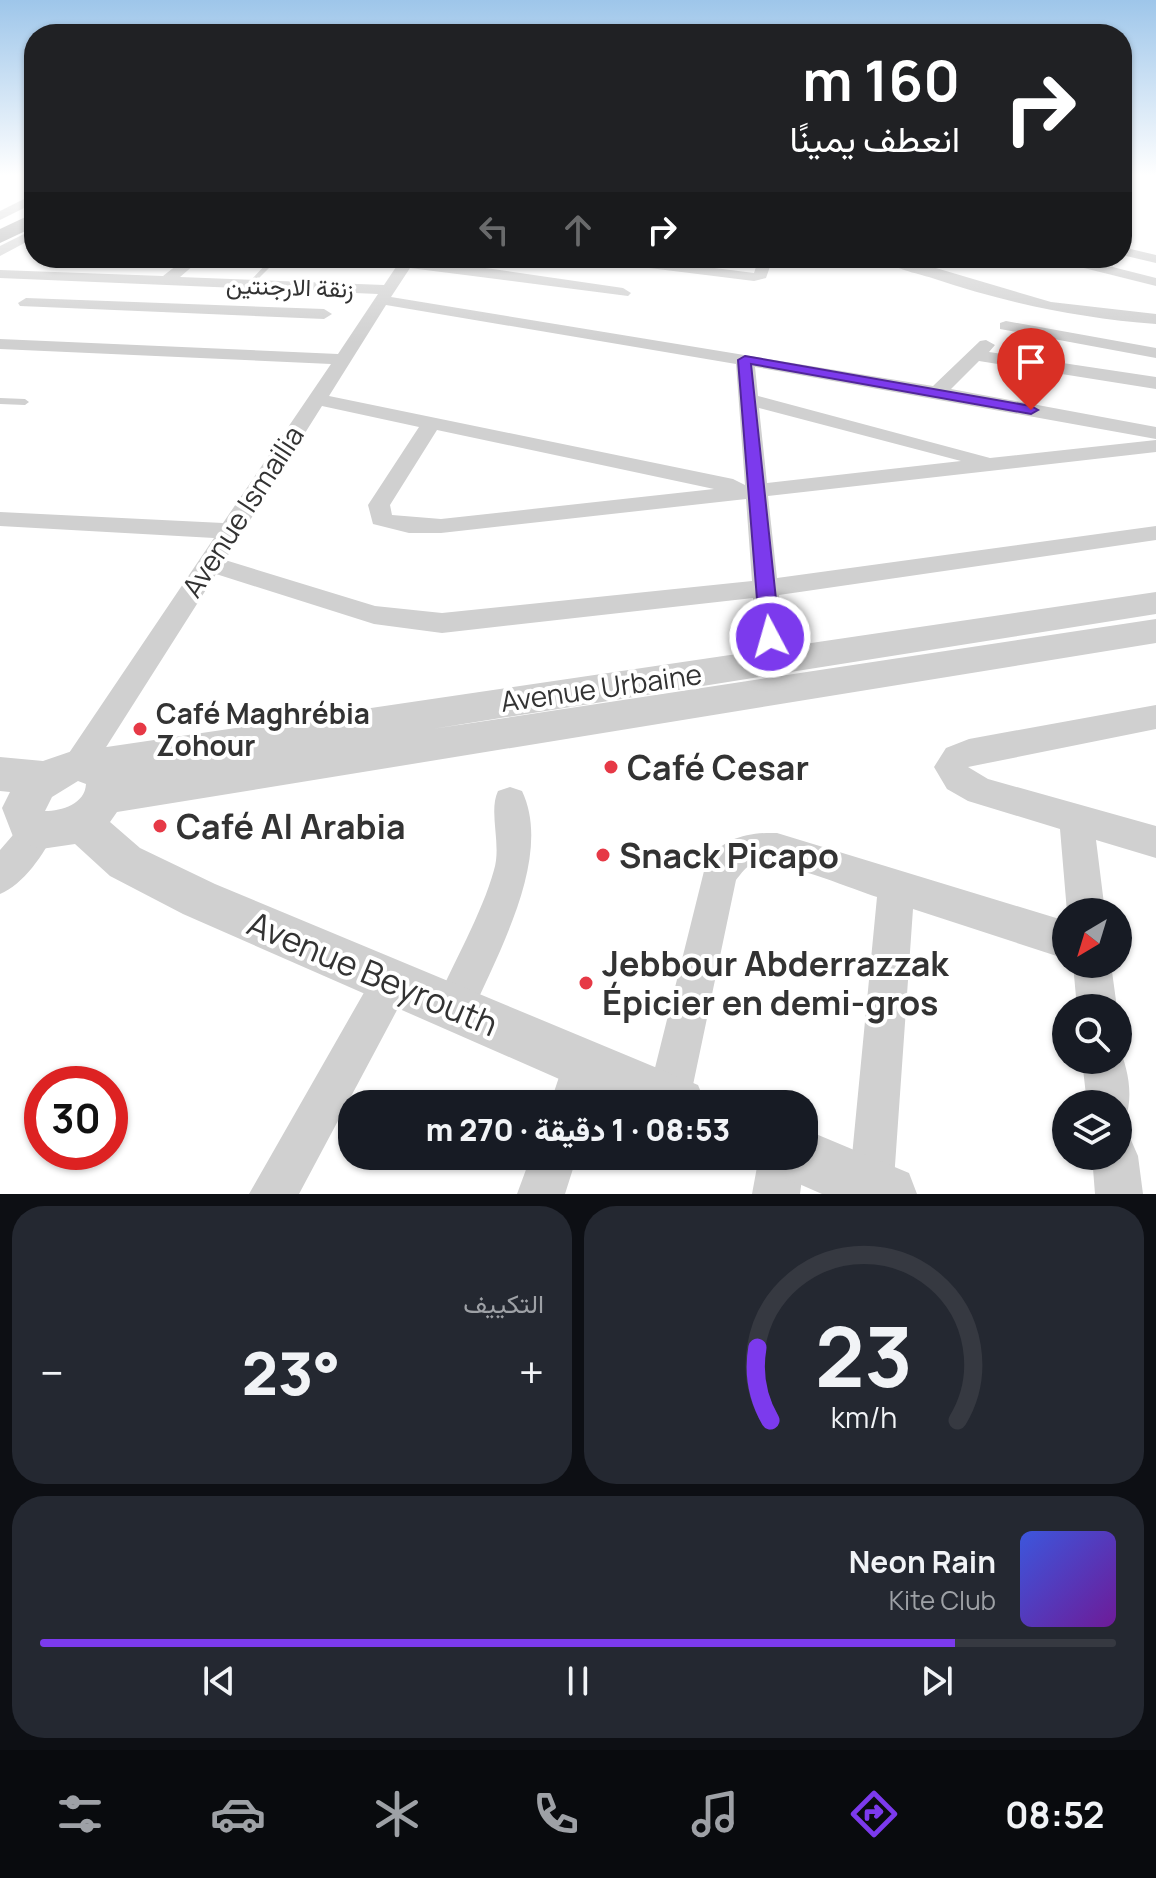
<!DOCTYPE html>
<html lang="ar">
<meta charset="utf-8">
<style>
body{margin:0;font-family:Manrope,Vazirmatn,sans-serif;background:#242831;color:#f1f3f6;direction:rtl;height:100vh;display:flex;flex-direction:column;font-size:30px;white-space:nowrap}
*{box-sizing:border-box;margin:0}
p{font-size:26px;color:#9ea1a6}
.icon{flex:none;width:44px;height:44px;fill:none;stroke:currentColor;stroke-width:2;stroke-linecap:round;stroke-linejoin:round}
.map{position:relative;height:1194px;overflow:hidden;direction:ltr}
.details{display:flex;flex-direction:column;gap:12px;padding:12px;background:#0d0f14;flex:1}
.details>*{flex:none}
.top-card{position:absolute;left:24px;top:24px;width:1108px;height:244px;border-radius:32px;box-shadow:0 2px 6px #0004;direction:rtl;background:#202124;color:#fff;overflow:hidden}
.needle{width:52px;rotate:218deg}
.fabs{position:absolute;left:1052px;top:898px;display:grid;gap:16px}
.fabs a{display:grid;place-items:center;width:80px;height:80px;border-radius:50%;background:#171b24;box-shadow:0 2px 6px #0004;font-size:40px}
.speed{position:absolute;left:24px;top:1066px;display:flex;gap:16px;font-size:40px;font-weight:700;text-align:center}
.speed>*{display:grid;place-content:center;width:104px;height:104px;border-radius:50%;background:#171b24;box-shadow:0 2px 6px #0004;line-height:1}
.speed .limit{border:12px solid #d22;background:#fff;color:#111}
.pin{position:absolute;display:grid;place-items:center;width:68px;height:68px;color:#fff;margin:-82px -34px;border-radius:50% 50% 50% 0;rotate:-45deg;box-shadow:0 0 8px #0007}
.pin .icon{rotate:45deg}
.me{position:absolute;width:88px;margin:-44px;rotate:354deg;stroke-linejoin:round;filter:drop-shadow(0 0 6px #0008)}
.turn{display:flex;align-items:center;gap:28px;height:168px;padding:0 40px;font-size:36px}
.turn .icon{width:104px;height:104px;stroke-width:2.5}
.turn b{display:block;font-size:56px;line-height:68px}
.lanes{display:flex;align-items:center;height:76px;padding:0 40px;background:#0003;justify-content:center;gap:40px;direction:ltr}
.lanes .off{opacity:.35}
.big{font-size:60px;font-weight:800;line-height:1.1}
.details .card{flex:1;display:flex;flex-direction:column;justify-content:center;gap:12px;min-width:0;padding:0 28px;border-radius:32px;background:#242831}
.details .dial{align-items:center;gap:0}
.dial svg{height:208px;overflow:visible;fill:none;stroke:#363941;stroke-width:7;stroke-linecap:round;text-anchor:middle}
.dial text{fill:#f1f3f6;stroke:none}
.song{display:flex;align-items:center;gap:24px}
.cover{width:96px;height:96px;border-radius:12px;background:linear-gradient(135deg,hsl(230 70% 55%),hsl(280 70% 35%))}
.played{height:8px;border-radius:4px;background:linear-gradient(90deg,#7c3aed 85%,#363941 85%)}
.keys{display:flex;justify-content:space-around;direction:ltr}
.heat{display:flex;justify-content:space-between;align-items:center;font-size:44px;direction:ltr}
.details .tiles{flex:1;display:grid;gap:12px;grid-template-columns:1fr 1fr}
.card:last-child{grid-column:span 2}
.trip{position:absolute;left:338px;top:1090px;width:480px;height:80px;border-radius:32px;background:#171b24;box-shadow:0 2px 6px #0004;font-weight:800;line-height:80px;text-align:center;direction:rtl}
.menu{display:flex;height:128px;justify-content:space-around;align-items:center;background:#090b0e;color:#9ea1a6}
.menu .icon{width:56px;height:56px}
.menu .active{color:#7c3aed}
.menu b{font-size:36px;color:#f1f3f6}
.map>svg:first-child{display:block}
.lines{fill:none;stroke-linecap:round;stroke-linejoin:round}
.service{fill:#d0d0d0;fill-rule:evenodd}
.minor{fill:#d0d0d0;fill-rule:evenodd}
.tertiary{fill:#d0d0d0;fill-rule:evenodd}
.primary{fill:#ababab;fill-rule:evenodd}
.route{fill:#7c3aed;stroke:#51269a;stroke-width:2}
.poi-dot{fill:#e63946;stroke:#fff;stroke-width:3}
.labels{text-anchor:middle;dominant-baseline:central;stroke-width:8;stroke-linejoin:round;paint-order:stroke}
.far-street-label{font-size:24px;fill:#333;stroke:#fff}
.street-label{font-size:28px;fill:#333;stroke:#fff}
.poi-label{font-size:28px;font-weight:bold;fill:#333;stroke:#fff;text-anchor:start}
.near-poi-label{font-size:34px;font-weight:bold;fill:#333;stroke:#fff;text-anchor:start}
.near-street-label{font-size:34px;fill:#333;stroke:#fff}
</style>
<div class="map">
<svg width="1156" height="1194" viewBox="0 0 1156 1194">
<rect width="100%" height="100%" fill="#fff"/>
<g class="lines">
<path class="service" d="M272,258H279L251,286H247V284Z
M0,398L25,399L29,402L25,405L0,404Z"/>
<path class="minor" d="M34,194V203L0,220V211Z
M34,229V238L0,256V246Z
M1122,247L1156,255V263L1122,255Z
M186,258H202L180,277L384,285L402,258H416L623,288L631,293L628,296L410,268L391,297L933,386L980,341L986,340L995,345L989,352L1156,377V389L979,361L951,389L1156,427V439L755,367L758,396L990,458L1156,440V452L768,496L777,578L1156,526V540L779,595L786,662L782,669L772,673L762,669L758,662L753,598L442,633L374,624L216,574L89,774L78,778L67,774L62,765L67,756L214,538L0,526V512L223,523L331,364L0,349V339L338,354L378,294L0,278V270L163,276ZM386,305L736,364L745,485L733,479L329,396ZM322,406L419,427L368,505L373,524L409,533H441L746,499L752,581L442,613L375,606L225,560ZM759,408L961,461L767,483ZM437,430L714,489L441,519L392,515L390,505Z
M594,258H635L754,273L759,258H773L766,278L754,281L601,262Z
M881,258H902L1051,302L1156,314V324C1079,318 1006,303 932,278C916,273 893,269 881,258Z
M1089,261L1156,278V286L1084,268L1082,265Z
M26,298L324,309L332,314L324,319L20,306L18,303Z
M1006,321L1156,348V358L1000,329V323Z
M1156,705V729L968,767L988,779L1156,826V858L1096,840L1105,912H1067L1060,829L968,801L947,789L934,767L946,748L969,739Z
M510,787L522,791C554,858 495,958 468,1022L454,1028L440,1022L434,1008C452,965 482,914 494,870C502,844 488,812 498,791Z
M38,816L50,820L55,831C45,853 23,885 0,894V850L26,820Z
M777,833L1066,921V959L913,909L893,1194H851L849,1187L877,897C850,889 775,855 749,866C744,869 740,875 736,880L689,1104H649L647,1100L706,863C722,838 748,832 777,833Z
M392,962L406,968L412,982L299,1194H249L378,968Z
M1073,964H1111L1117,1008H1077Z
M584,1041L599,1047L605,1062L594,1104H550L569,1047Z
M1118,1045C1128,1068 1134,1096 1125,1120L1118,1122V1104H1087L1082,1060H1118Z
M1118,1134L1131,1140L1138,1156L1143,1194H1095L1092,1156H1118Z
M804,1154L805,1156L800,1194H752L759,1156Z
M531,1156H577L565,1194H517Z"/>
<path class="tertiary" d="M1156,592V614L432,729L1156,619V643L117,812L110,822L140,848L215,884L698,1085L706,1104H616L183,914L110,876L75,844L41,849L14,839L2,808L10,792L0,791V757L43,761L78,749H93ZM78,781L86,784C85,804 62,811 45,811L52,797Z
M804,1129L909,1173L917,1194H822L781,1176L773,1156H804Z"/>
<path class="primary" d="M34,213V227L0,243V229Z"/>
</g>
<linearGradient id="sky" x2="0" y2="1"><stop stop-color="#9ec6ea"/><stop offset="0.51" stop-color="#fff"/><stop offset="1" stop-color="#fff" stop-opacity="0"/></linearGradient>
<rect width="1156" height="343" fill="url(#sky)"/>
<path class="route" d="M745,356L1031,406L1038,410L1031,414L751,364L780,637L770,644L760,637L738,360Z"/>
<g class="poi-dot">
<circle cx="140" cy="729" r="8"/>
<circle cx="611" cy="767" r="8"/>
<circle cx="160" cy="826" r="8"/>
<circle cx="603" cy="855" r="8"/>
<circle cx="586" cy="983" r="8"/>
</g>
<g class="labels">
<g class="far-street-label">
<text transform="translate(290 286) rotate(2)">زنقة الارجنتين</text>
</g>
<g class="street-label">
<text transform="translate(242 511) rotate(-57)">Avenue Ismailia</text>
<text transform="translate(601 687) rotate(-8)">Avenue Urbaine</text>
</g>
<g class="poi-label">
<text x="156" y="713">Café Maghrébia<tspan x="156" dy="32">Zohour</tspan></text>
</g>
<g class="near-poi-label">
<text x="627" y="767">Café Cesar</text>
<text x="176" y="826">Café Al Arabia</text>
<text x="619" y="855">Snack Picapo</text>
<text x="602" y="963">Jebbour Abderrazzak<tspan x="602" dy="39">Épicier en demi-gros</tspan></text>
</g>
<g class="near-street-label">
<text transform="translate(373 973) rotate(23)">Avenue Beyrouth</text>
</g>
</g>
</svg>
<div class="fabs">
<a><svg class="needle" viewBox="-14 -14 28 28"><path d="M0-13l5 13h-10z" fill="#e53935"/><path d="M0 13l5-13h-10z" fill="#9ea1a6"/></svg></a>
<a><svg class="icon" aria-label="search" viewBox="0 0 24 24"><circle cx="10" cy="10" r="6"/><path d="M15 15l6 6"/></svg></a>
<a><svg class="icon" aria-label="layers" viewBox="0 0 24 24"><path d="M12 4l9 5-9 5-9-5zM3 14l9 5 9-5"/></svg></a>
</div>
<div class="speed"><div class="limit">30</div></div>
<div class="pin" style="left:1031px;top:410px;background:#d93025"><svg class="icon" aria-label="arrive" viewBox="0 0 24 24"><path d="M6 21V4h12l-3 4 3 4H6"/></svg></div>
<svg class="me" style="left:770px;top:637px" viewBox="-20 -20 40 40"><circle r="17" fill="#7c3aed" stroke="#fff" stroke-width="3"/><path d="M0-11L8 9 0 5-8 9z" fill="#fff"/></svg>
<div class="trip">08:53 · 1 دقيقة · 270 m</div>
<div class="top-card">
<div class="turn"><svg class="icon" aria-label="right" viewBox="0 0 24 24"><path d="M7 20v-9h11M14 6l5 5-5 5"/></svg><div><b>160 m</b>انعطف يمينًا</div></div>
<div class="lanes"><svg class="icon off" aria-label="left" viewBox="0 0 24 24"><path d="M17 20v-9H6M10 6l-5 5 5 5"/></svg><svg class="icon off" aria-label="ahead" viewBox="0 0 24 24"><path d="M12 20V5M6 11l6-6 6 6"/></svg><svg class="icon" aria-label="right" viewBox="0 0 24 24"><path d="M7 20v-9h11M14 6l5 5-5 5"/></svg></div>
</div>
</div>
<section class="details">
<div class="tiles">
<div class="card dial"><svg viewBox="0 0 100 80">
<path d="M14 69A42 42 0 1 1 86 69"/>
<path d="M14 69A42 42 0 0 1 9 41" stroke="#7c3aed"/>
<text x="50" y="56" font-size="32" font-weight="700">23</text>
<text x="50" y="72" font-size="11">km/h</text>
</svg></div>
<div class="card"><p>التكييف</p>
<div class="heat"><a>−</a><b class="big">23°</b><a>+</a></div>
</div>
<div class="card">
<div class="song"><i class="cover"></i><div><b>Neon Rain</b><p>Kite Club</p></div></div>
<div class="played"></div>
<div class="keys"><svg class="icon" aria-label="previous" viewBox="0 0 24 24"><path d="M18 5L8 12l10 7zM5 5v14"/></svg><svg class="icon" aria-label="pause" viewBox="0 0 24 24"><path d="M8 5v14M16 5v14"/></svg><svg class="icon" aria-label="next" viewBox="0 0 24 24"><path d="M6 5l10 7-10 7zM19 5v14"/></svg></div>
</div>
</div>
</section>
<nav class="menu">
<b>08:52</b>
<svg class="icon active" aria-label="directions" viewBox="0 0 24 24"><path d="M12 3l9 9-9 9-9-9zM9 14v-3h6M13 9l2 2-2 2"/></svg>
<svg class="icon" aria-label="music" viewBox="0 0 24 24"><path d="M9 18V5l10-2v13"/><circle cx="6" cy="18" r="3"/><circle cx="16" cy="16" r="3"/></svg>
<svg class="icon" aria-label="phone" viewBox="0 0 24 24"><path d="M5 4h4l2 5-3 2q2 4 5 5l2-3 5 2v4C11 20 4 13 5 4z"/></svg>
<svg class="icon" aria-label="climate" viewBox="0 0 24 24"><path d="M12 3v18M4 7l16 10M4 17L20 7"/></svg>
<svg class="icon" aria-label="car" viewBox="0 0 24 24"><path d="M5 17H2v-5l4-1 3-4h7l3 4 3 1v5h-3M9 17h6M6 11h13"/><circle cx="7" cy="17" r="2"/><circle cx="17" cy="17" r="2"/></svg>
<svg class="icon" aria-label="filters" viewBox="0 0 24 24"><path d="M4 7h16M4 17h16"/><circle cx="9" cy="7" r="2"/><circle cx="15" cy="17" r="2"/></svg>
</nav>
